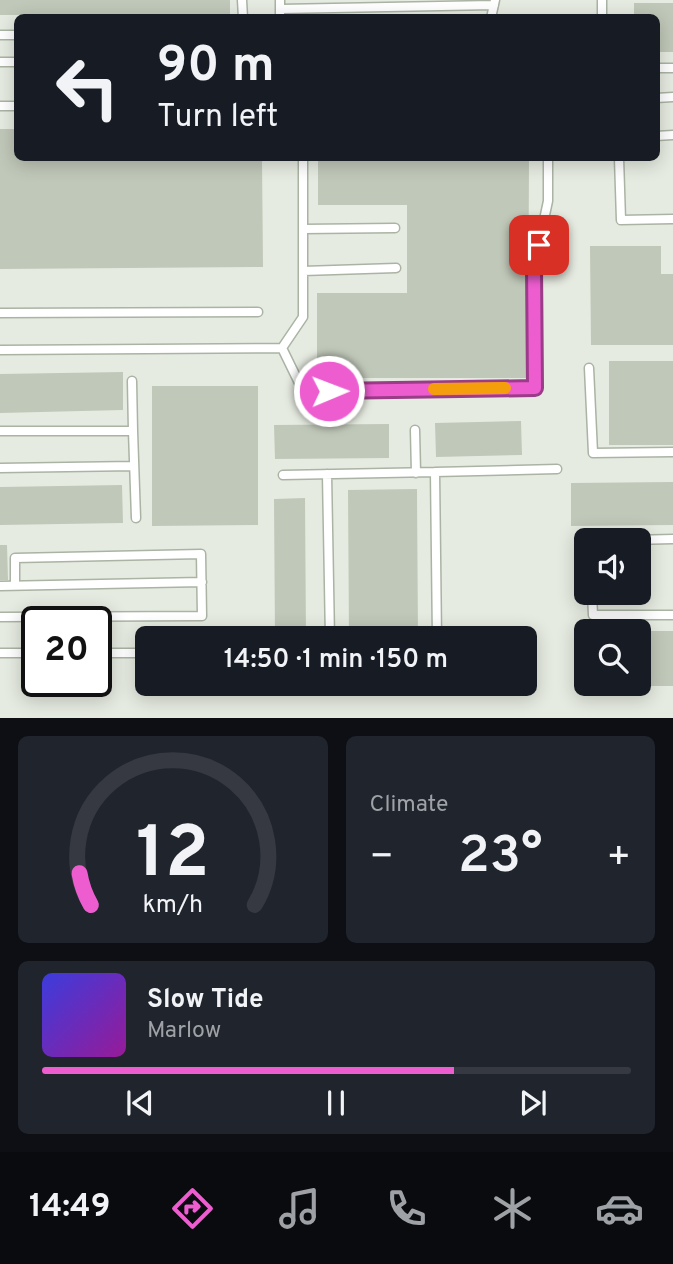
<!DOCTYPE html>
<meta charset="utf-8">
<style>
body{margin:0;font-family:Overpass,sans-serif;background:#20242c;color:#f1f3f6;height:100vh;display:flex;flex-direction:column;font-size:26px;white-space:nowrap}
*{box-sizing:border-box;margin:0}
p{font-size:23px;color:#9ea1a6}
.icon{flex:none;width:38px;height:38px;fill:none;stroke:currentColor;stroke-width:2;stroke-linecap:round;stroke-linejoin:round}
.map{position:relative;height:718px;overflow:hidden}
.details{display:flex;flex-direction:column;gap:18px;padding:18px;background:#0d0f14;flex:1}
.details>*{flex:none}
.top-card{position:absolute;left:14px;top:14px;width:646px;height:147px;border-radius:10px;box-shadow:0 4px 18px #0003;background:#171b24;color:#f1f3f6;overflow:hidden}
.controls{position:absolute;left:574px;top:528px;display:grid;gap:14px}
.controls a{display:grid;place-items:center;width:77px;height:77px;border-radius:10px;background:#171b24;box-shadow:0 4px 18px #0003;font-size:35px}
.speed{position:absolute;left:21px;top:606px;display:flex;gap:14px;font-size:35px;font-weight:700;text-align:center}
.speed>*{display:grid;place-content:center;width:91px;height:91px;border-radius:50%;background:#171b24;box-shadow:0 4px 18px #0003;line-height:1}
.speed .limit{border:4px solid #111;border-radius:10px;background:#fff;color:#111}
.pin{position:absolute;display:grid;place-items:center;width:60px;height:60px;color:#fff;margin:-30px;border-radius:14px;box-shadow:0 4px 10px #0006}
.me{position:absolute;width:77px;margin:-38px;rotate:89deg;stroke-linejoin:round;filter:drop-shadow(0 0 5px #0008)}
.turn{display:flex;align-items:center;gap:24px;height:147px;padding:0 28px;font-size:32px}
.turn .icon{width:91px;height:91px;stroke-width:2.5}
.turn b{display:block;font-size:49px;line-height:60px}
.big{font-size:52px;font-weight:600;line-height:1.1}
.details .card{flex:1;display:flex;flex-direction:column;justify-content:center;gap:10px;min-width:0;padding:0 24px;border-radius:10px;background:#20242c}
.details .dial{align-items:center;gap:0}
.dial svg{height:182px;overflow:visible;fill:none;stroke:#363941;stroke-width:7;stroke-linecap:round;text-anchor:middle}
.dial text{fill:#f1f3f6;stroke:none}
.song{display:flex;align-items:center;gap:21px}
.cover{width:84px;height:84px;border-radius:10px;background:linear-gradient(135deg,hsl(240 70% 55%),hsl(300 70% 35%))}
.played{height:7px;border-radius:4px;background:linear-gradient(90deg,#ed5dd0 70%,#363941 70%)}
.keys{display:flex;justify-content:space-around;direction:ltr}
.heat{display:flex;justify-content:space-between;align-items:center;font-size:38px;direction:ltr}
.details .tiles{flex:1;display:grid;gap:18px;grid-template-columns:1fr 1fr}
.card:last-child{grid-column:span 2}
.trip{position:absolute;left:135px;top:626px;width:402px;height:70px;border-radius:10px;background:#171b24;box-shadow:0 4px 18px #0003;font-weight:600;line-height:70px;text-align:center}
.menu{display:flex;height:112px;justify-content:space-around;align-items:center;background:#090b0e;color:#9ea1a6}
.menu .icon{width:49px;height:49px}
.menu .active{color:#ed5dd0}
.menu b{font-size:32px;color:#f1f3f6}
.map>svg:first-child{display:block}
.building{fill:#c0c8b9}
.lines{fill:none;stroke-linecap:round;stroke-linejoin:round}
.service-casing{stroke:#aab3a4;stroke-width:11}
.service{stroke:#fff;stroke-width:8}
.route-casing{stroke:#9a3c87;stroke-width:18}
.route{stroke:#ed5dd0;stroke-width:12}
.slow{stroke:#f59e0b;stroke-width:12}
</style>
<div class="map">
<svg width="673" height="718" viewBox="0 0 673 718">
<rect width="100%" height="100%" fill="#e6ebe1"/>
<path class="building" d="M0,0H230V14L0,15Z
M634,3H673V52H656V18H634Z
M0,129H18V158H262L263,267L0,269Z
M318,158H529L528,378H317V293H407V205H318Z
M590,246H661V274H673V345H591Z
M609,361H673V445H609Z
M123,372V410L0,413V374Z
M152,386H258V525L152,526Z
M521,421L522,455L436,457L435,423Z
M389,424V458L275,459L274,425Z
M673,482V525L571,526V483Z
M122,485L123,523L0,525V487Z
M417,489L418,639H349L348,490Z
M305,498L306,639H275L274,499Z
M0,545H7L8,580H0Z
M639,631H673V686H639Z
M576,632H586V687H576Z"/>
<g class="lines">
<defs>
<path id="service" d="M242,0L243,18
M602,0V18
M280,9L494,5
M280,18V0
M491,18L495,0
M0,35H18
M0,62H18
M656,68H673
M656,98L673,97
M0,106H18
M656,136L673,135
M619,158L621,220L673,219
M303,229L395,228
M303,271L396,268
M0,313L258,312
M282,348L303,391L535,388L534,266L548,201V158
M282,348L303,317V158
M0,350L282,348
M589,368L593,453L673,452
M415,430L416,473
M0,431H133L132,381
M133,431L136,518
M0,468L134,466
M435,472L557,469
M327,474L330,639
M283,475L435,472L437,639
M591,541L673,539
M0,586L202,582
M592,593L593,615H673
M0,617L202,616L201,554L15,558V585
M0,653H37
M96,653H147"/>
</defs>
<use href="#service" class="service-casing"/>
<use href="#service" class="service"/>
</g>
<g class="lines">
<defs>
<path id="route" d="M329,391L535,388L534,266L539,245"/>
</defs>
<use href="#route" class="route-casing"/>
<use href="#route" class="route"/>
<path class="slow" d="M434,389L505,388"/>
</g>
</svg>
<div class="controls">
<a><svg class="icon" aria-label="sound" viewBox="0 0 24 24"><path d="M4 9h4l5-4v14l-5-4H4zM17 9q2 3 0 6"/></svg></a>
<a><svg class="icon" aria-label="search" viewBox="0 0 24 24"><circle cx="10" cy="10" r="6"/><path d="M15 15l6 6"/></svg></a>
</div>
<div class="speed"><div class="limit">20</div></div>
<div class="pin" style="left:539px;top:245px;background:#d93025"><svg class="icon" aria-label="arrive" viewBox="0 0 24 24"><path d="M6 21V4h12l-3 4 3 4H6"/></svg></div>
<svg class="me" style="left:329px;top:391px" viewBox="-20 -20 40 40"><circle r="17" fill="#ed5dd0" stroke="#fff" stroke-width="3"/><path d="M0-11L8 9 0 5-8 9z" fill="#fff"/></svg>
<div class="trip">14:50 · 1 min · 150 m</div>
<div class="top-card">
<div class="turn"><svg class="icon" aria-label="left" viewBox="0 0 24 24"><path d="M17 20v-9H6M10 6l-5 5 5 5"/></svg><div><b>90 m</b>Turn left</div></div>
</div>
</div>
<section class="details">
<div class="tiles">
<div class="card dial"><svg viewBox="0 0 100 80">
<path d="M14 69A42 42 0 1 1 86 69"/>
<path d="M14 69A42 42 0 0 1 9 55" stroke="#ed5dd0"/>
<text x="50" y="56" font-size="32" font-weight="700">12</text>
<text x="50" y="72" font-size="11">km/h</text>
</svg></div>
<div class="card"><p>Climate</p>
<div class="heat"><a>−</a><b class="big">23°</b><a>+</a></div>
</div>
<div class="card">
<div class="song"><i class="cover"></i><div><b>Slow Tide</b><p>Marlow</p></div></div>
<div class="played"></div>
<div class="keys"><svg class="icon" aria-label="previous" viewBox="0 0 24 24"><path d="M18 5L8 12l10 7zM5 5v14"/></svg><svg class="icon" aria-label="pause" viewBox="0 0 24 24"><path d="M8 5v14M16 5v14"/></svg><svg class="icon" aria-label="next" viewBox="0 0 24 24"><path d="M6 5l10 7-10 7zM19 5v14"/></svg></div>
</div>
</div>
</section>
<nav class="menu">
<b>14:49</b>
<svg class="icon active" aria-label="directions" viewBox="0 0 24 24"><path d="M12 3l9 9-9 9-9-9zM9 14v-3h6M13 9l2 2-2 2"/></svg>
<svg class="icon" aria-label="music" viewBox="0 0 24 24"><path d="M9 18V5l10-2v13"/><circle cx="6" cy="18" r="3"/><circle cx="16" cy="16" r="3"/></svg>
<svg class="icon" aria-label="phone" viewBox="0 0 24 24"><path d="M5 4h4l2 5-3 2q2 4 5 5l2-3 5 2v4C11 20 4 13 5 4z"/></svg>
<svg class="icon" aria-label="climate" viewBox="0 0 24 24"><path d="M12 3v18M4 7l16 10M4 17L20 7"/></svg>
<svg class="icon" aria-label="car" viewBox="0 0 24 24"><path d="M5 17H2v-5l4-1 3-4h7l3 4 3 1v5h-3M9 17h6M6 11h13"/><circle cx="7" cy="17" r="2"/><circle cx="17" cy="17" r="2"/></svg>
</nav>
